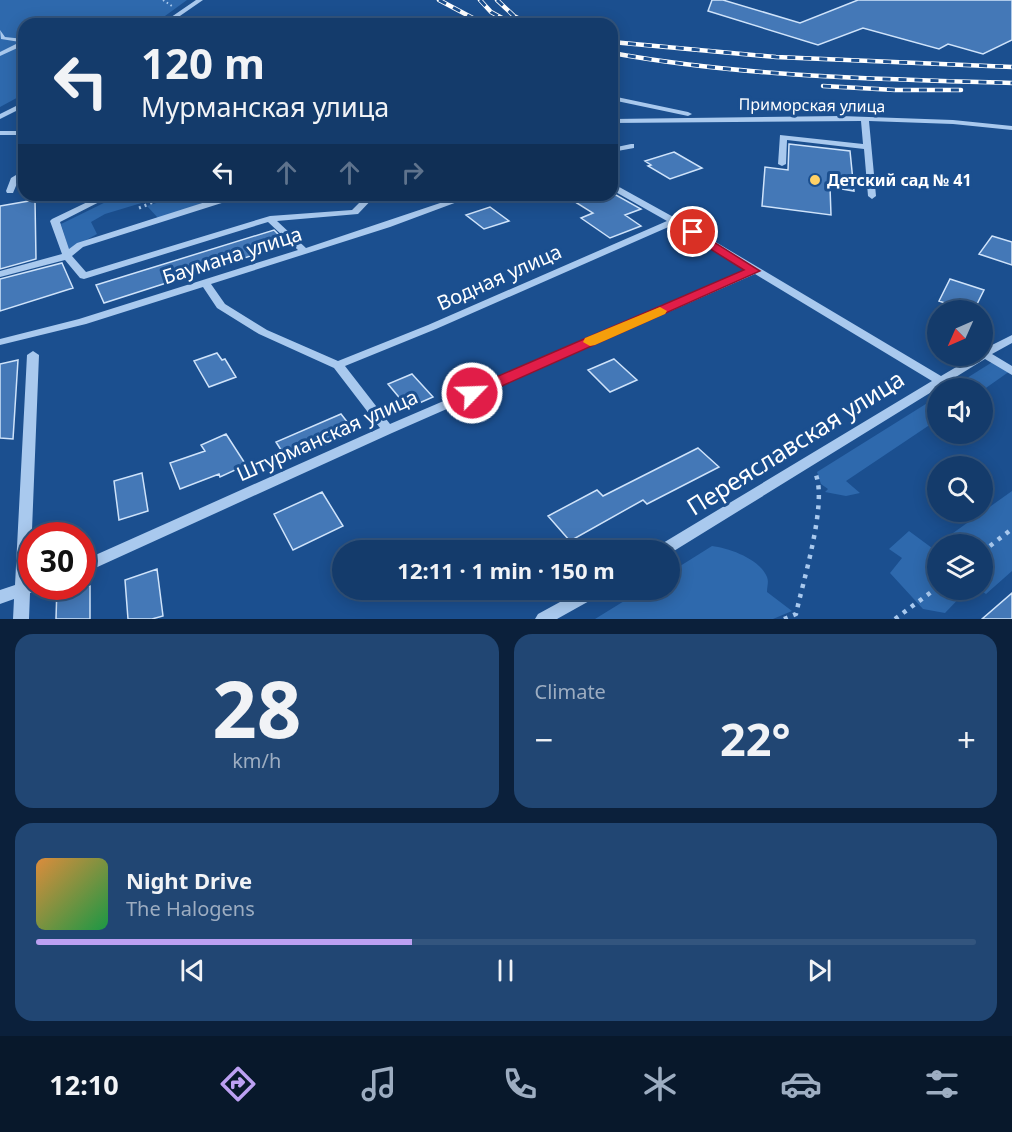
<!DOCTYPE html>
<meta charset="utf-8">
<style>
body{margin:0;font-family:"Noto Sans",sans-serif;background:#214673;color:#f1f3f6;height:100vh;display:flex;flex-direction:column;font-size:22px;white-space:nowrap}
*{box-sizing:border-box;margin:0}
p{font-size:20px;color:#9dadc1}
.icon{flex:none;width:33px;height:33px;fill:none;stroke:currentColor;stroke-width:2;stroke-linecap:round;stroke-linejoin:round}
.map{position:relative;height:619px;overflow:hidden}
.panel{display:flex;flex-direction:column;gap:15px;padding:15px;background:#0b203b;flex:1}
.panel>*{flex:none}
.top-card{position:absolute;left:18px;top:18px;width:600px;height:183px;border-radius:18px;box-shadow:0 3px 15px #0003,0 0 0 2px #33557e;background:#143b6b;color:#f1f3f6;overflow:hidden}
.needle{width:39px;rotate:225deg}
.fabs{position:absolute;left:927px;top:300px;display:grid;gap:12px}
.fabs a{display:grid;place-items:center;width:66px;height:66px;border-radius:50%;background:#143b6b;box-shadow:0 3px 15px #0003,0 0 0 2px #33557e;font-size:30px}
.speed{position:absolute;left:18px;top:522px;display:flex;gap:12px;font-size:30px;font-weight:700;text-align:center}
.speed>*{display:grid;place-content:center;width:78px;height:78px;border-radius:50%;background:#143b6b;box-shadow:0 3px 15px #0003,0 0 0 2px #33557e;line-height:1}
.speed .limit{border:9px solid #d22;background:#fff;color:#111}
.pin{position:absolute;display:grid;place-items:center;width:51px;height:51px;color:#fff;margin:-26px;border:3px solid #fff;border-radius:50%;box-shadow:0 2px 6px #0007}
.me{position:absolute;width:66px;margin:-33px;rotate:66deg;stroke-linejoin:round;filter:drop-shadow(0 0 4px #0008)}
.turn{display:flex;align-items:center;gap:21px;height:126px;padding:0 24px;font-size:27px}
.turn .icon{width:78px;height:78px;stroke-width:2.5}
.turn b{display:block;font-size:42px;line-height:51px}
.lanes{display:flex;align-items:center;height:57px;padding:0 24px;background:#0003;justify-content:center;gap:30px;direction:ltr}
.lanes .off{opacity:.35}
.big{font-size:45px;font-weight:700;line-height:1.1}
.panel .widget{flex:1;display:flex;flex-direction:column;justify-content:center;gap:9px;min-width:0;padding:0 21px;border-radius:18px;background:#214673}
.panel .dial{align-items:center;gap:0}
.dial b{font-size:78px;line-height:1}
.song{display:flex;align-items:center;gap:18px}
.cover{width:72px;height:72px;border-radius:9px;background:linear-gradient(135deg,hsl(30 70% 55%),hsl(140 70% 35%))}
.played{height:6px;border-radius:3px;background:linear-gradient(90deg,#bca0f2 40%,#33557e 40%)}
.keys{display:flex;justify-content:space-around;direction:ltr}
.heat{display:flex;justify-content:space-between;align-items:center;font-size:33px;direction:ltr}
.panel .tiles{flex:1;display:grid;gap:15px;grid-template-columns:1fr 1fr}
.widget:last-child{grid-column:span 2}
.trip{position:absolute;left:332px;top:540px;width:348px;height:60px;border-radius:30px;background:#143b6b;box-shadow:0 3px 15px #0003,0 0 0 2px #33557e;font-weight:700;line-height:60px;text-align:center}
.tab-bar{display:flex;height:96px;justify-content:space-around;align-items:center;background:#08182b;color:#9dadc1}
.tab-bar .icon{width:42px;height:42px}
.tab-bar .active{color:#bca0f2}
.tab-bar b{font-size:27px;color:#f1f3f6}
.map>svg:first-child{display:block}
.green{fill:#2e69ad}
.building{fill:#4478b7;stroke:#cfe3fa;stroke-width:1.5}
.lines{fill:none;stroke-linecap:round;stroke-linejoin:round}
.path-far2{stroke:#a9c9ee;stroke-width:2;stroke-dasharray:1.5 3;stroke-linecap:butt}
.path-far1{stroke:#a9c9ee;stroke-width:3;stroke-dasharray:2 4;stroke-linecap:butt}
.path{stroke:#a9c9ee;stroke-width:4.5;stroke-dasharray:4 6;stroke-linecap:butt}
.minor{fill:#a9c9ee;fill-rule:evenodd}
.rail-casing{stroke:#fff;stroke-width:4.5}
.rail{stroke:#1b4f8f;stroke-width:3;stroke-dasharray:8;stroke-linecap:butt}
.route{fill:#e11d48;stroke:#92132f;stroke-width:1.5}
.slow{fill:#f59e0b}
.poi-dot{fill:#ffd166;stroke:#1b4f8f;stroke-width:2}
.labels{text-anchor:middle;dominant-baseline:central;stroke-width:6;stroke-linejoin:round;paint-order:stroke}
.far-street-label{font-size:16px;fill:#fff;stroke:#1b4f8f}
.far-poi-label{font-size:16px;font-weight:bold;fill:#fff;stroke:#1b4f8f;text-anchor:start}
.street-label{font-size:20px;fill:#fff;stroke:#1b4f8f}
.near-street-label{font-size:24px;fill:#fff;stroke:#1b4f8f}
</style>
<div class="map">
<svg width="1012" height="619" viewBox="0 0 1012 619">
<rect width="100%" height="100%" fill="#1b4f8f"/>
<path class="green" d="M0,0H187L154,24H24V94L0,107Z
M120,195H159L158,198L105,214L91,222L97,234L69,250L61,224Z
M181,195H192L201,204L158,218L147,206Z
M994,361L1010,371L983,390L951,388Z
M937,397V420L846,481L860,493L846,496L825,492L828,489L821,484L817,472Z
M1012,491V571L986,594L980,590H982V544H938V590H971L974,594L967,590L945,613L923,609L890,573L902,558L889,549L909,531L932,548Z
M712,546C729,548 760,559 767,577C769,582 767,586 767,592L792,611L773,619H595L642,590H669V573Z"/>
<path class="building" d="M712,0H723L800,23L858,0H1012V40L983,54L948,44L939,49L863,28L818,45L708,11Z
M789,144L850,151L854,191L830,187L831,215L762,206L765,167L788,170Z
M674,152L702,168L670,179L648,166L651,165L645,161Z
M564,195H616L641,209L625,215L641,226L610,238L581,218L593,213Z
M35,200L36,259L0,269V206Z
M490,207L509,221L484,229L466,215Z
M274,230L288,244L104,303L96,285Z
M992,236L1012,242V265L979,254Z
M62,263L73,288L0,311V279Z
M950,279L984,290L976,306L969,304L966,310L939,301Z
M217,353L222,360L225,359L236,377L209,387L194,361Z
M614,359L637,380L610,392L588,370Z
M18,360L13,439L0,438V364Z
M412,374L433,397L408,408L388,384Z
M341,414L355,432L288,461L276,442Z
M226,434L246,465L220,477L219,474L180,489L170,463L205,451L201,445Z
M698,448L719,467L647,504L643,500L570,541L548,516L597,490L603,496Z
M142,473L148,511L119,520L114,481Z
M322,492L343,526L293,550L274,514Z
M157,569L163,616L152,619H128L125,580Z
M57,586H90V619H56Z
M1012,593V619H982Z"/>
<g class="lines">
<path class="path-far2" d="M163,0L172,6"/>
<path class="path-far1" d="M139,208L171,195"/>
<path class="path" d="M982,552L1012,529
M784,619L796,614C803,581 827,505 816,475
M895,619L938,587"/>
<path class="minor" d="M196,0H203L177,18L238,22L241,24L173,21L168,24H161Z
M0,30L5,37L24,39V45L0,56V52L20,42L1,39Z
M612,96L688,112L692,114L688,116L612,100Z
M24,102V107L0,119V114Z
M841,116L953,120L1012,126V130L953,124L869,121L876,196L872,199L868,196L864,149L787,140L786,164L782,166L778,164L780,135L863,144L861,121L612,123V119Z
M0,131H24V135H0Z
M631,144H634V148L612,152V148Z
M21,172H24V178L18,181L13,193H7L6,191L11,178Z
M612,183L677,219L941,376L975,356H982V350L1012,335V343L992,354L1012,366V375L985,359L669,554V550H656L658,546L932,381L755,274L392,433L82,574V561L380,428L334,368L259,334L217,308L203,287L86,324L0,345V339L79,319L298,250L268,222L84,279L80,278L65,260L0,277V271L62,254L50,221L52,219L102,195H113L60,222L69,249L77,243L221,197L222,195H230L228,201L83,247L72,256L86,272L270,216L352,210L367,195H376L358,214L277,221L306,248L464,195H476L390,227L211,284L225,304L267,330L338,361L428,325L667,221L612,190ZM673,225L748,270L390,424L345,366L436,329Z
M33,351L39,355L30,580H32V586H39L37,591L30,593L29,619H13L14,599L0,604V590L15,585L27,355Z
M582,590H603L600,595L557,619H535L538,614Z"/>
<defs>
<path id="rail" d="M439,0L484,24
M480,0L491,12L513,24
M497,0L514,16L529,24
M612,42L776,57L1012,67
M612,53C745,77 878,79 1012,83
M823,86L895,90H961"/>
</defs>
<use href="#rail" class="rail-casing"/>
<use href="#rail" class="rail"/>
</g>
<path class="route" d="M693,229L760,271L477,397H466L464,393L466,390L744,270L688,235V230Z"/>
<path class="slow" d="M660,307L667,311L665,314L595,345L590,346L583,342L585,338Z"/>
<circle class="poi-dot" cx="815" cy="180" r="6"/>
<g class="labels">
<g class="far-street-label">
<text transform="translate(812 105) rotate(1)">Приморская улица</text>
</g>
<g class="far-poi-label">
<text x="827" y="180">Детский сад № 41</text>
</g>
<g class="street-label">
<text transform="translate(232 255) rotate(-18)">Баумана улица</text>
<text transform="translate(499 277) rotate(-24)">Водная улица</text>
<text transform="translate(327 435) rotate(-24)">Штурманская улица</text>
</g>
<g class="near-street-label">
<text transform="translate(795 442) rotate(-32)">Переяславская улица</text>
</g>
</g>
</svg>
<div class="fabs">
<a><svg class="needle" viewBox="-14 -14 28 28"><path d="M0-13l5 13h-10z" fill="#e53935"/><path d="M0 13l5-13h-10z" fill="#9dadc1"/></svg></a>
<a><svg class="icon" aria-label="sound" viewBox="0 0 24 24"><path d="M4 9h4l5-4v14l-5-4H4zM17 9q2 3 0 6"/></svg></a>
<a><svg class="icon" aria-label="search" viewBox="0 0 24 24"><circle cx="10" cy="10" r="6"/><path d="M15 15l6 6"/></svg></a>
<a><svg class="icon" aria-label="layers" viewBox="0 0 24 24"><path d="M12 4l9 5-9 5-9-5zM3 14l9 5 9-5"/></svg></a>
</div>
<div class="speed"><div class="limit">30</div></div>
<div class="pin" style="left:693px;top:232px;background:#d93025"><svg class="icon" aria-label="arrive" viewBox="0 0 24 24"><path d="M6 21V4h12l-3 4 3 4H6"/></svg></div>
<svg class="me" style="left:472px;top:393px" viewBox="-20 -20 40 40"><circle r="17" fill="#e11d48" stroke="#fff" stroke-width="3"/><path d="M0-11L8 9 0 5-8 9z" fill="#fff"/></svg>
<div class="trip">12:11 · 1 min · 150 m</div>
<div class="top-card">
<div class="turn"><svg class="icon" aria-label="left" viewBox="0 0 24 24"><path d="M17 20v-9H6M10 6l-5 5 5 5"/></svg><div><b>120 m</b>Мурманская улица</div></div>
<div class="lanes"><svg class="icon" aria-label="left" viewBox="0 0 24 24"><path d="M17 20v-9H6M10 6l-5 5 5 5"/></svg><svg class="icon off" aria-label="ahead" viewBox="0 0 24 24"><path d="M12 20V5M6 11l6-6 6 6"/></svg><svg class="icon off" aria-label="ahead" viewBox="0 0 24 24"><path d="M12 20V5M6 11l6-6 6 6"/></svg><svg class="icon off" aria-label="right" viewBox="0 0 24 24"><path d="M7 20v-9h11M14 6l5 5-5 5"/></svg></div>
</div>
</div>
<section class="panel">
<div class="tiles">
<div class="widget dial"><b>28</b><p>km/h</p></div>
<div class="widget"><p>Climate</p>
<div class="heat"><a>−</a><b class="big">22°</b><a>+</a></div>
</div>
<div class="widget">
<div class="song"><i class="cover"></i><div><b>Night Drive</b><p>The Halogens</p></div></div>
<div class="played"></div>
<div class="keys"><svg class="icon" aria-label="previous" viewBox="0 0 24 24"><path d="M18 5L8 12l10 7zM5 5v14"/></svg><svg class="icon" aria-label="pause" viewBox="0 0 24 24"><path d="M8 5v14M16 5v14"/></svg><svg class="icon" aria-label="next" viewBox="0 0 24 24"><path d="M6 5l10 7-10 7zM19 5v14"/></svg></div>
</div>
</div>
</section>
<nav class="tab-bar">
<b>12:10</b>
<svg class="icon active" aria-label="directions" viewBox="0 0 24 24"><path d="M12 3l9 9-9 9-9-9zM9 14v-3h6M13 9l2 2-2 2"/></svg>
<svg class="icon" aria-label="music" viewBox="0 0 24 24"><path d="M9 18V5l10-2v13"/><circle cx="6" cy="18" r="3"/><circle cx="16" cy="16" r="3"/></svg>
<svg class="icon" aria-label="phone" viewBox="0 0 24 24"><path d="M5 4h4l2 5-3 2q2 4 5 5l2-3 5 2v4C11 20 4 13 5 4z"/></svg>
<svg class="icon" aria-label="climate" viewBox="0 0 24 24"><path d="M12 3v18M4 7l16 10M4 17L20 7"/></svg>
<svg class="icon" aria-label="car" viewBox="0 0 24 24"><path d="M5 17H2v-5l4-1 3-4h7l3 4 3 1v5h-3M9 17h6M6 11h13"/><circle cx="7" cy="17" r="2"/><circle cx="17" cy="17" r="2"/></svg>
<svg class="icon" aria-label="filters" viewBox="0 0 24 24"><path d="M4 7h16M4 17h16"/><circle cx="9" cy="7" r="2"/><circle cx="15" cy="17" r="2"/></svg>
</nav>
